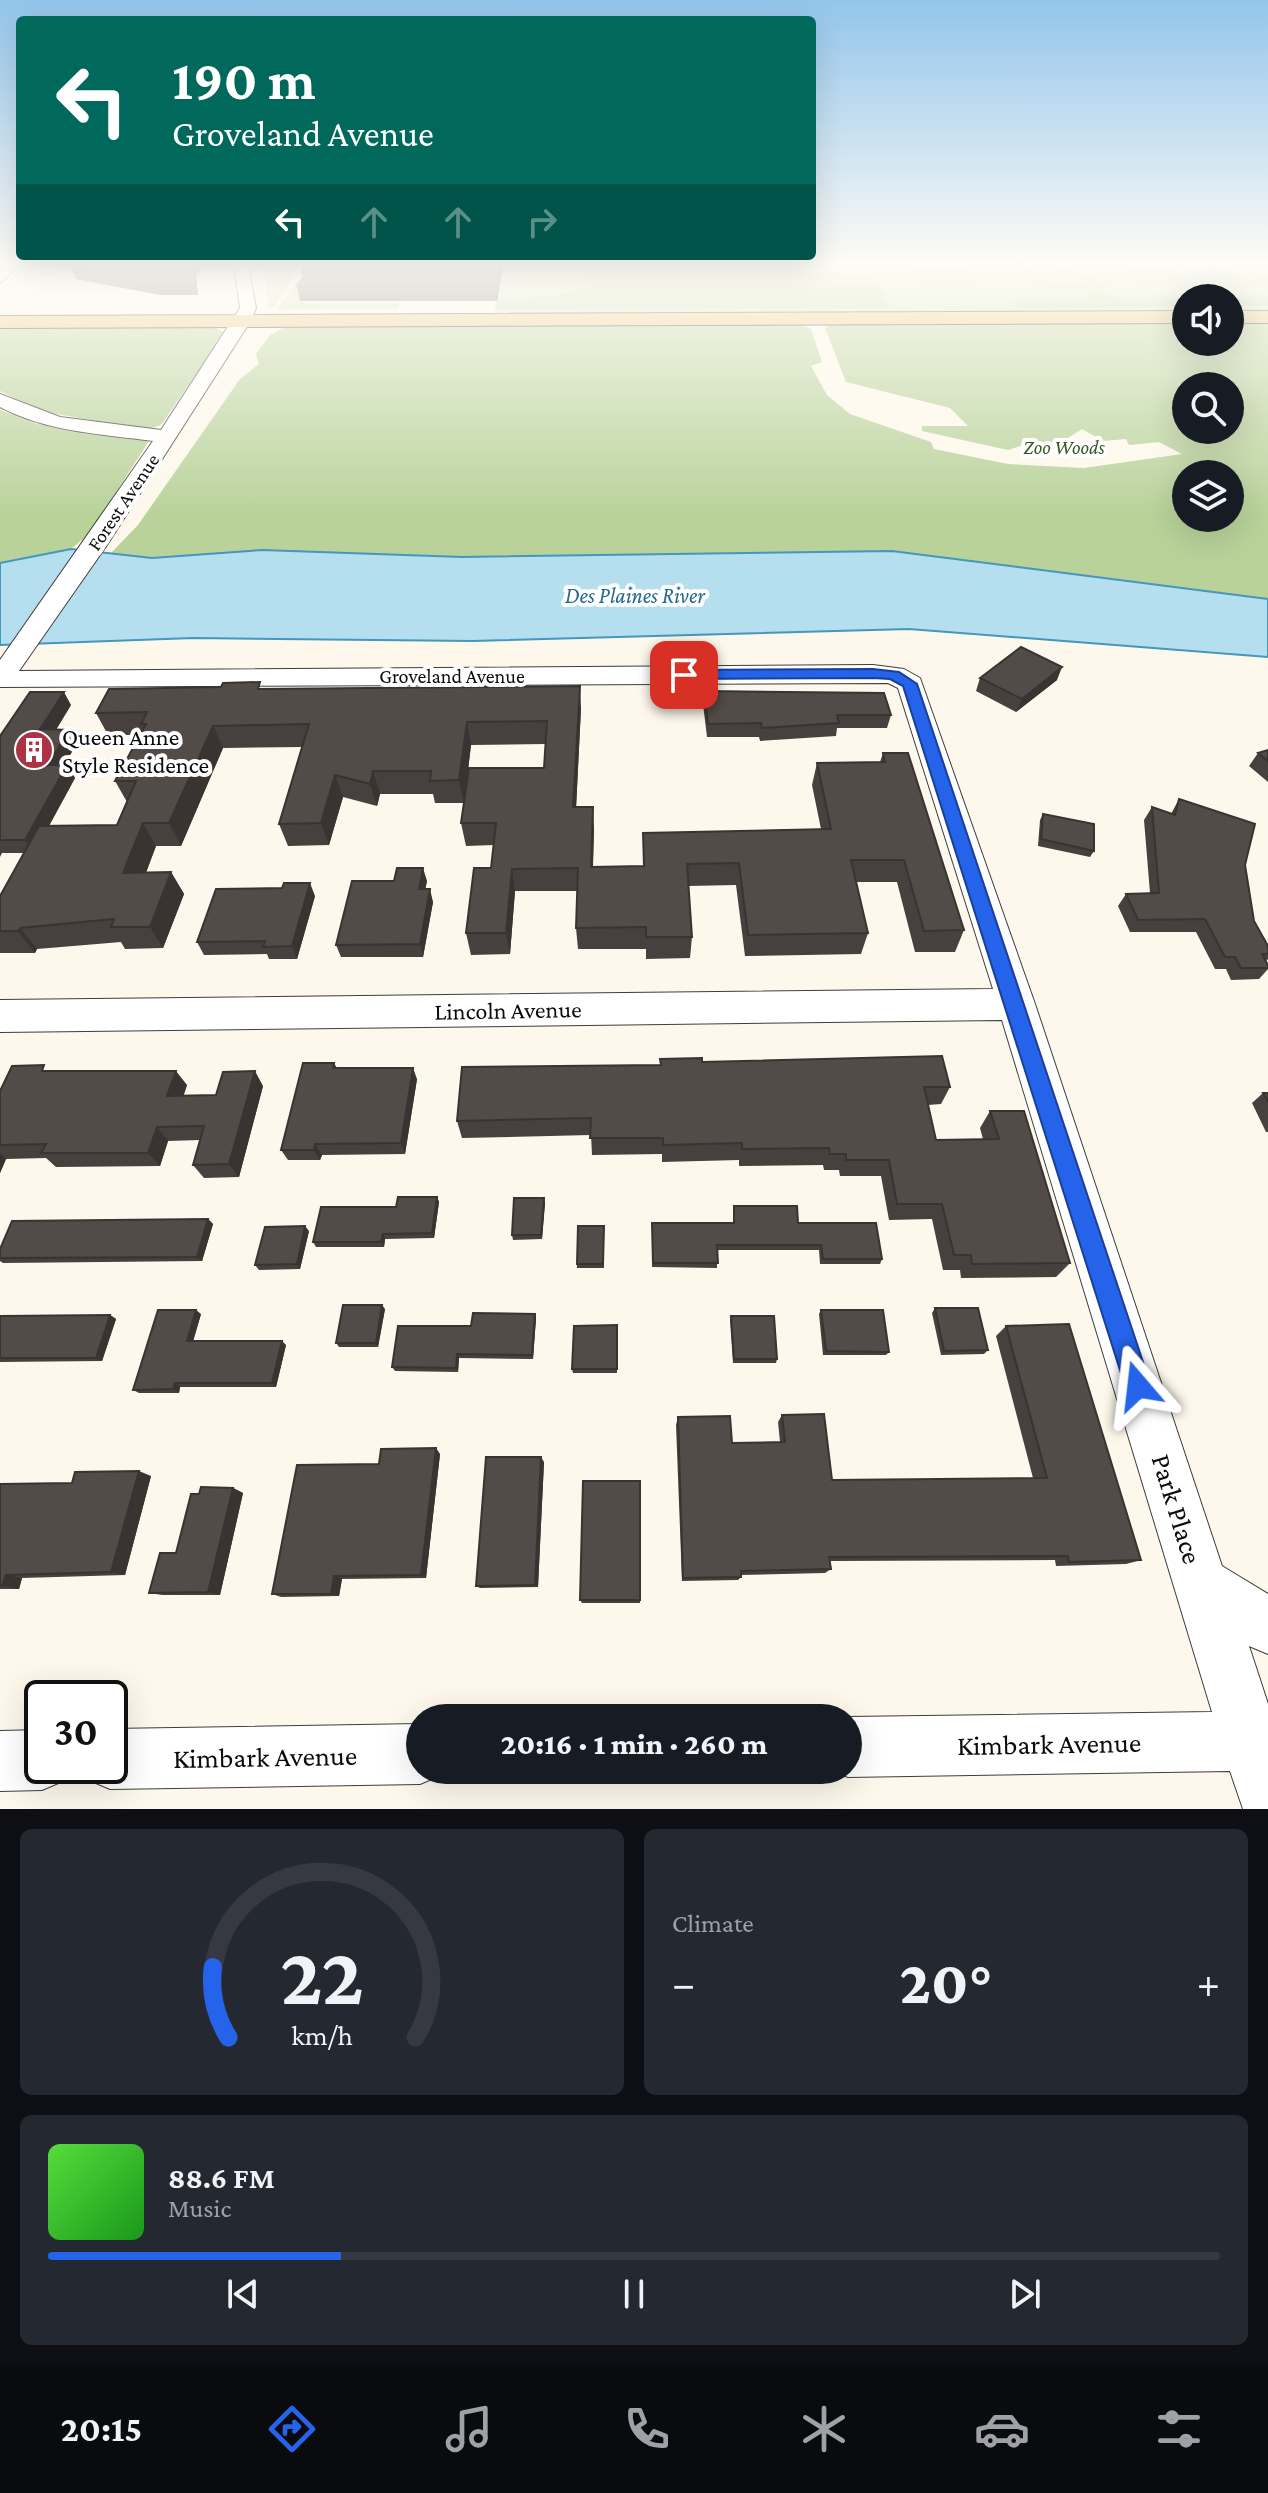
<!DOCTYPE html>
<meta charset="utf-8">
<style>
body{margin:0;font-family:"Crimson Pro",serif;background:#242831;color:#f1f3f6;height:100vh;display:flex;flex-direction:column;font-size:30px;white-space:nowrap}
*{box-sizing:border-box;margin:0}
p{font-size:26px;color:#9ea1a6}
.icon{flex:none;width:44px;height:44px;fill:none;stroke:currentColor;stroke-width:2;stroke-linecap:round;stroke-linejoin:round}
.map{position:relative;height:1809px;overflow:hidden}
.side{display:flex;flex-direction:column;gap:20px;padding:20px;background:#0d0f14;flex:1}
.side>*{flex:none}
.banner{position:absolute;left:16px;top:16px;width:800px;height:244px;border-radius:8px;box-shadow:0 8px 32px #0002;background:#00695c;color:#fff;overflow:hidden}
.controls{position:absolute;left:1172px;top:284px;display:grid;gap:16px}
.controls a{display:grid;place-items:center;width:72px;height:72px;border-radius:50%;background:#171b24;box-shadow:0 8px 32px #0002;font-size:40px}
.speed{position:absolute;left:24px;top:1680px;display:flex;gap:16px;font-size:40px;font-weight:700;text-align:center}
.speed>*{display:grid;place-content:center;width:104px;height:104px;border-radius:50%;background:#171b24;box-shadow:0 8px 32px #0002;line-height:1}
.speed .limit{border:4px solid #111;border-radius:12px;background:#fff;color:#111}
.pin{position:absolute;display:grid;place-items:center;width:68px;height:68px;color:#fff;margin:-34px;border-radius:16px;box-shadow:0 4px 12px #0006}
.me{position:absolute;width:88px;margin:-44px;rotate:343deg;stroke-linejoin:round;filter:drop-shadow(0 0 6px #0008)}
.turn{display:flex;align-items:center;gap:28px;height:168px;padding:0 24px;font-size:36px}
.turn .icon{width:104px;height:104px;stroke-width:2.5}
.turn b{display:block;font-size:56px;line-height:68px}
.lanes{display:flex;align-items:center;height:76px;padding:0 24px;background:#0003;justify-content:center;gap:40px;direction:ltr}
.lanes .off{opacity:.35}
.big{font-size:60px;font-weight:800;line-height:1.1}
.side .tile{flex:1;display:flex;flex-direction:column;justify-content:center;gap:12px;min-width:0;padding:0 28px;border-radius:12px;background:#242831}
.side .dial{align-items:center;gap:0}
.dial svg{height:208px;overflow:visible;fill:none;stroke:#363941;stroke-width:7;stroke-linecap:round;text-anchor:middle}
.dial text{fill:#f1f3f6;stroke:none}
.song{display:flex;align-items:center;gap:24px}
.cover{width:96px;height:96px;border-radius:12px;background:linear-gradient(135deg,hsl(110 70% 55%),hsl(120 70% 35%))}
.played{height:8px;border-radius:4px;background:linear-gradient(90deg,#2563eb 25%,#363941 25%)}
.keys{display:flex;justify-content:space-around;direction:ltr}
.heat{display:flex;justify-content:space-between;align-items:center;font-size:44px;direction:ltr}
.side .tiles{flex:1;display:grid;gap:20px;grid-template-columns:1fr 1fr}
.tile:last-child{grid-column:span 2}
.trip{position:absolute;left:406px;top:1704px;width:456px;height:80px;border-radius:40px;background:#171b24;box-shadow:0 8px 32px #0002;font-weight:800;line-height:80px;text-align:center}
.dock{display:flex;height:128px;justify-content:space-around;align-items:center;background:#090b0e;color:#9ea1a6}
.dock .icon{width:56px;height:56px}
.dock .selected{color:#2563eb}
.dock b{font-size:36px;color:#f1f3f6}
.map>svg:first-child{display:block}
.green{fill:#d2e3b9}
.forest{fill:#b8d29a;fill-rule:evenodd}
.water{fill:#b5deef;stroke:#4497bd;stroke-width:2}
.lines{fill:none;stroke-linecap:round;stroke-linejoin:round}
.minor-casing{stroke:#3e3e3e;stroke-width:2}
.major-casing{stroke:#1c1c1c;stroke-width:2}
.minor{fill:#fff;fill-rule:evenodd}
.major{fill:#e9c16e;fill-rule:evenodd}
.wall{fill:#47403e}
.shaded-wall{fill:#393432}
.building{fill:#524b48;stroke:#393432;stroke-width:2}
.route{fill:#2563eb;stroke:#184099;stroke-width:2}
.labels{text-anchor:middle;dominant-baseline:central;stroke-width:8;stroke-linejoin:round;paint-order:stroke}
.far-park-label{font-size:20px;font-style:italic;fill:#335a23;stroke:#fff}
.far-street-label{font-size:20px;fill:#0b0b0b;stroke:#fff}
.far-water-label{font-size:22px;font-style:italic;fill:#23688e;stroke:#fff}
.poi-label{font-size:24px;fill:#0b0b0b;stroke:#fff;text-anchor:start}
.street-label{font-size:24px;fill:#0b0b0b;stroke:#fff}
.near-street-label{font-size:28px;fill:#0b0b0b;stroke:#fff}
</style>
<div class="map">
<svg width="1268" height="1809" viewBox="0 0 1268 1809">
<rect width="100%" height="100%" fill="#fdf8eb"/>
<path class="green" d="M263,264H302L273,308H269Z
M506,264H1268V311H1230V298H1186V311L494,314Z
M293,287L308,288L300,302H401L397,309L277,310Z"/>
<path class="forest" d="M621,264L697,271L724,269V264H788L807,273L861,274L879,284L890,308L495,309L497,301C518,296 577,298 588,285L585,278L590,270Z
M898,264L968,270L977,275L971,287C942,286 918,288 898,264Z
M1026,264H1061L1110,287L1049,289L1021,277Z
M1119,264L1162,267L1160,264H1171L1195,285C1173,285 1126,290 1119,264Z
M1198,264H1218L1240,281L1268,279V287L1227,286Z
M1096,291L1123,298L1268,297V306H1230V298H1186V307L1018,308L1013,302L1017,298H1084Z
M1268,322V599L892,551L636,557H462L262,550L152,558L111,553L138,525L240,379L259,364L256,354L270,335L283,328L800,324L811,329L822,362L811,366L827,395L850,414L931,442L934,449L1008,464L1084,468L1182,454L1159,442L1129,445L1126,439L1103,441L1082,429L1068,438L1071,448L1020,446L1008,450L922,431V426H968L950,408L846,382L825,328L831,324L1186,323V342H1230V323ZM1186,386H1230V430H1186ZM1186,474H1230V518H1186Z
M9,328H215L225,332L161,425L146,430L40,411L0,391V330Z
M0,410L37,424L149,441L89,534L71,549L0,563Z"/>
<path class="water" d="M71,549L152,558L262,550L462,557L892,551L1268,599V657L909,629L473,641L193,638L0,645V563Z"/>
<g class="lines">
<defs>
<path id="minor" d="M6,264H21L0,283V270Z
M234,264H248L256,308L250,322L107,545L19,671L873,665L904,669L920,678L1035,1004L1222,1566L1268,1594V1654L1249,1646L1268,1704V1809H1243L1230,1771L848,1777L831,1770H848V1717L1212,1712L1002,1020L0,1032V1000L993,989L898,688L888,683L0,687V660L153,441C101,434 47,432 0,407V394L60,417L161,430L240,308Z
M420,1724V1770H443L441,1775L420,1784L110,1789L89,1780L83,1766H110V1729Z
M42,1730V1766H70L63,1781L42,1790L0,1791V1731Z"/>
<path id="major" d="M1186,311V323L0,328V316Z
M1230,311H1268V323H1230Z"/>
</defs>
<use href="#minor" class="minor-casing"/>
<use href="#major" class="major-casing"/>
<use href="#minor" class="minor"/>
<use href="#major" class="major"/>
</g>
<path class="wall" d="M71,264H202L196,277L198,295H160L76,279Z
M306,264H504L497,301H300L297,286L303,277L302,273Z
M980,678L1057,680L1016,712L976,691Z
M263,689L581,708L576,807L594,829L593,867L643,866V833L821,829L812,785L817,763L880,762L883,753L964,930L955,952H915L897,882H856L868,933L861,954L745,956L736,885L688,886L692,937L690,958L646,959V949H578L576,928L577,891H515L510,954L471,955L466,933L491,868L494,845L466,846L461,823L544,768L546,744L471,745L464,803H435L433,794H380L377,806L343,797L329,845L288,846L279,824L302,747L223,748L181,846H156L146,873L171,872L184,894L163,948L125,949L121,942L37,949L35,953H0V896L24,853H2L0,857V736L71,705L56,730L77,743L64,765H67L75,778L49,826L117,825L127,802L115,781L140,735H108L96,713Z
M704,691L891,715L887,728H837L836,736L760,741L759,737H707L703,704Z
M1268,750V782L1249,766L1258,753Z
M1179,799L1245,865L1254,921L1268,946V959L1266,961L1268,969L1259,979L1231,980L1226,969H1215L1196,932H1130L1118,906L1126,894L1150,893L1144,820L1152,807L1171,814Z
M1043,814L1094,851L1090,857L1038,846L1040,820Z
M427,881L425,889L433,902L423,957H341L336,945Z
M315,896L297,959H269L267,954L204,955L197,942Z
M702,1062L950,1087L941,1104L928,1105L936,1140L983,1139L980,1128L990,1111L1070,1263L1056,1277L961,1278L960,1270H943L932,1219L889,1220L881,1176H840L839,1170H824L823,1165L739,1166V1160L662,1162V1154L592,1155L591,1135L462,1138L457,1121L660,1065Z
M334,1063L337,1068L417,1079L405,1154L322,1155L320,1160H288L281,1150Z
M50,1071L187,1085L183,1096L216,1095L263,1086L239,1177L204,1178L193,1165L200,1140L168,1141L160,1166L56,1167L46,1158L6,1159L0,1173V1091Z
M1263,1093H1268V1132H1266L1252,1103Z
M437,1197L439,1202L434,1238L385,1239L384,1247H316L313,1242L396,1207Z
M544,1198L545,1203L542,1239L513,1240L512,1235Z
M734,1206L798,1223L882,1259L880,1264H820L819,1250H717V1268L652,1267V1223H733Z
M208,1219L213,1224L202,1261L3,1263L0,1261V1249Z
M604,1226V1268H577V1264Z
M309,1231L300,1269L259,1270L255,1265Z
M935,1308L988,1350L984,1354L941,1355L932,1313Z
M385,1309L378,1347H339L336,1343Z
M821,1310L889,1352L886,1355H823L819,1314Z
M201,1314L193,1341L286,1345L276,1387H180L179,1393H139L133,1390Z
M535,1314L536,1318L533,1359L459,1358L458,1372L395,1371L392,1367L471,1326Z
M110,1315L116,1319L102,1361L0,1362V1316Z
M731,1316L777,1359L776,1363H733L730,1320Z
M617,1325V1373H573L572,1369Z
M1006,1326L1141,1560L1126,1564L1056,1566L1055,1560L830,1561L831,1569L825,1573L741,1575V1577L738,1580L682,1581L676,1425L678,1417L732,1443L780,1442L778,1422L782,1415L832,1480L1033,1478L996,1336Z
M440,1454L426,1578L342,1579L339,1596L281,1597L272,1594L379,1464Z
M544,1462L538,1587L480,1588L476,1586Z
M151,1476L125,1575L22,1578L19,1589H0V1484L72,1483Z
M640,1481V1603H582L580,1600Z
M233,1488L243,1493L220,1595H162L149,1593L176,1553L199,1494Z"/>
<path class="shaded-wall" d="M195,264H202L196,277L198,295L195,285L193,268Z
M500,264H504L497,301L495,286Z
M1062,667L1057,680L1016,712L1022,699Z
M580,686L581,708L575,830L573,807Z
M64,692L71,705L48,742L40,729Z
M467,722L471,745L464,803L459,780Z
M213,726L223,748L181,846L169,823Z
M69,730L77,743L57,778L48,765Z
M67,765L75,778L34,853L25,840Z
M373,771L380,794L377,806L370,784Z
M335,775L343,797L329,845L321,823Z
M593,807L594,829L592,889L591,867Z
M143,823L156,846L137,895L123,873Z
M423,868L427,881L423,902L419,889Z
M512,869L515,891L510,954L506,933Z
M171,872L184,894L163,948L150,927Z
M310,883L315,896L297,959L292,946Z
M430,889L433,902L423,957L420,944Z
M20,928L37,949L35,953L18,931Z
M413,1068L417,1079L405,1154L401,1143Z
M176,1071L187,1085L179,1110L167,1096Z
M255,1071L263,1086L239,1177L229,1164Z
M157,1127L168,1141L160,1166L148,1153Z
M315,1144L322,1155L320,1160L314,1150Z
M0,1153L6,1159L0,1173Z
M437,1197L439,1202L434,1238L432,1233Z
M544,1198L545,1203L542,1239L541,1235Z
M208,1219L213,1224L202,1261L197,1257Z
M305,1226L309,1231L300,1269L297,1264Z
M383,1234L385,1239L384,1247L381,1242Z
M382,1305L385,1309L378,1347L376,1343Z
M196,1310L201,1314L192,1345L187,1341Z
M535,1314L536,1318L533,1359L532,1355Z
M110,1315L116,1319L102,1361L96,1358Z
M282,1341L286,1345L276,1387L272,1383Z
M457,1354L459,1358L458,1372L456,1368Z
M175,1383L180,1387L179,1393L173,1389Z
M436,1448L440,1454L426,1578L421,1575Z
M541,1457L544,1462L538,1587L535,1585Z
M139,1471L151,1476L125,1575L111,1572Z
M233,1488L243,1493L220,1595L208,1592Z
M6,1575L22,1578L19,1589L2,1586Z
M334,1576L342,1579L339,1596L331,1594Z"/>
<path class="building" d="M71,264H195L193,268L195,285L157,286L72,270Z
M306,264H500L495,286H297L306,273H302Z
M1021,647L1062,667L1022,699L980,678Z
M260,682L258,689L580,686L573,807H593L591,867L644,866L643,833L831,829L817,763L885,762L883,753H908L964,930L924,931L904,860H851L868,933L748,935L739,863L687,864L692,937H646V927L576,928L578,868L512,869L506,933H466L474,868H491L496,823H461L469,768H544L547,721L467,722L459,780L430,781L431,771H373L370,784L335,775L321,823L279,824L309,724L213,726L169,823H143L123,873L171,872L150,927H111L114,919L20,928L18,931H0V896L39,826L117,825L136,781H115L146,724H141L147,712L96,713L109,689L221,687L223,683Z
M704,691L884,693L891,715H837L839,723L762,728L761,723L708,724Z
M30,692H64L40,729L69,730L48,765H67L25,840H0V736Z
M1268,750V761L1258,753Z
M1179,799L1255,824L1245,865L1254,921L1268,946V954H1262L1268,965V968H1241L1235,957H1225L1205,919L1138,920L1126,894L1159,893L1152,807L1175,815Z
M1043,814L1094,824V851L1041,839Z
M397,868H423L419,889H430L420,944L336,945L352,881H394Z
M284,883H310L292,946L263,947L265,941L197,942L216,889L282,888Z
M942,1056L950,1087H924L936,1140L999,1139L990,1111H1024L1070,1263L972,1264L971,1255H954L942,1204H897L889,1160H846V1154H830L829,1148L742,1149V1143L663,1145V1138H590L591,1118L457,1121L462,1067L661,1065L660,1059L702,1058V1062Z
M303,1063H334L333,1068H413L401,1143L315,1144L314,1150H281Z
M44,1065L42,1071H176L167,1096L216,1095L223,1072L255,1071L229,1164L193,1165L204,1126L157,1127L148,1153H41L46,1144L0,1145V1091L12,1066Z
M1263,1093H1268V1102Z
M398,1197H437L432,1233L383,1234L381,1242H313L321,1207H396Z
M514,1198H544L541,1235H512Z
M734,1206H797L798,1223H876L882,1259H823L821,1245H717L718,1263H653L652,1223H734Z
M208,1219L197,1257L0,1258V1249L12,1221Z
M305,1226L297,1264L255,1265L265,1227Z
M578,1226H604L603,1264H577Z
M343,1305H382L376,1343H336Z
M935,1308H978L988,1350L944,1351Z
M158,1310H196L187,1341H282L272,1383H175L173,1389L133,1390Z
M821,1310H883L889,1352L826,1351Z
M473,1313L535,1314L532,1355L457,1354L456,1368L392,1367L398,1326H471Z
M110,1315L96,1358H0V1316Z
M731,1316H774L777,1359H734Z
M1069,1324L1141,1560L1069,1562L1068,1556L829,1557L831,1569L741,1571V1577L683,1578L678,1417L730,1416L732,1443L785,1442L782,1415L824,1414L832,1480L1047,1478L1006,1326Z
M617,1325V1369H572L574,1326Z
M436,1448L421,1575L334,1576L331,1594H272L297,1465L379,1464L381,1449Z
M486,1457H541L535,1585L476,1586Z
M139,1471L111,1572L6,1575L2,1586H0V1484L72,1483L75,1472Z
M583,1481H640V1600H580Z
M201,1487L233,1488L208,1592L149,1593L160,1553H176L191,1494H199Z"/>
<linearGradient id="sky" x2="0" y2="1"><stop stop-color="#93c5eb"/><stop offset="0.51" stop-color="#fefcf6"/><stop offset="1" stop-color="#fefcf6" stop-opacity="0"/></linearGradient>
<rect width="1268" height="517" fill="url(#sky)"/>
<path class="route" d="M873,669L899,672L917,684L1151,1386L1147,1395L1138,1399L1129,1395L1125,1386L903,686L890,679L873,678L684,679L677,675L684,670Z"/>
<defs>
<symbol id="building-disc" viewBox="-11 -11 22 22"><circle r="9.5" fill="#ab3343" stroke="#fff"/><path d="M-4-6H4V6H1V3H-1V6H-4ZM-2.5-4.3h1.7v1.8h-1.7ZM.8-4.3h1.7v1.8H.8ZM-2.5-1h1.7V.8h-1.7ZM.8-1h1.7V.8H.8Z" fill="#fff"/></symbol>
</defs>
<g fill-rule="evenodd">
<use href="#building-disc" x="12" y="728" width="44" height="44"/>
</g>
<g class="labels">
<g class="far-park-label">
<text x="1064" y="447">Zoo Woods</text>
</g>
<g class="far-street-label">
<text transform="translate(123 502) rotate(-56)">Forest Avenue</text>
<text x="452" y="676">Groveland Avenue</text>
</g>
<g class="far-water-label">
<text x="635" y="595">Des Plaines River</text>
</g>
<g class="poi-label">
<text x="62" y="736">Queen Anne<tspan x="62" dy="28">Style Residence</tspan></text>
</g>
<g class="street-label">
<text transform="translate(508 1010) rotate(-1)">Lincoln Avenue</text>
</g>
<g class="near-street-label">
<text transform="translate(1177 1509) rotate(73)">Park Place</text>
<text transform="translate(1049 1744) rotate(-1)">Kimbark Avenue</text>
<text transform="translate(265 1757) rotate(-1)">Kimbark Avenue</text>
</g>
</g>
</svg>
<div class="controls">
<a><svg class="icon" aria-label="sound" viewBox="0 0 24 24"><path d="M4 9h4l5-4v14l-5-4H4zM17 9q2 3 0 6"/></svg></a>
<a><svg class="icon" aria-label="search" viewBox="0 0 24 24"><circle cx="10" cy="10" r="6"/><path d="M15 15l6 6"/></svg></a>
<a><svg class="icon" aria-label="layers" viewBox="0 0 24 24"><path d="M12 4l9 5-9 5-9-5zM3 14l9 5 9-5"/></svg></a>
</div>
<div class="speed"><div class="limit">30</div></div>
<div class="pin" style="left:684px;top:675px;background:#d93025"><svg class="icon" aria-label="arrive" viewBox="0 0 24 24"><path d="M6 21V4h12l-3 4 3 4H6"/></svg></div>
<svg class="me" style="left:1138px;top:1386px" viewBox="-20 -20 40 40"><path d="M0-17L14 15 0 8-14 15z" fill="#2563eb" stroke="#fff" stroke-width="4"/></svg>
<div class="trip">20:16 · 1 min · 260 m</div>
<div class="banner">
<div class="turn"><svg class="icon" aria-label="left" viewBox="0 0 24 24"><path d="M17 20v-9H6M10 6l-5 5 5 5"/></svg><div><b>190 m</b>Groveland Avenue</div></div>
<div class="lanes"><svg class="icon" aria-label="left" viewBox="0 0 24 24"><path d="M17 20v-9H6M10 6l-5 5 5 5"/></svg><svg class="icon off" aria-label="ahead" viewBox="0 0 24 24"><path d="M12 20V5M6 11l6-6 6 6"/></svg><svg class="icon off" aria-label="ahead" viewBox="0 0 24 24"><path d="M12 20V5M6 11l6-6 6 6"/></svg><svg class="icon off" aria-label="right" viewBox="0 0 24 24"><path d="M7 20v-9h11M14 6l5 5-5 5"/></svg></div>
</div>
</div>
<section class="side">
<div class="tiles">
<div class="tile dial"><svg viewBox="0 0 100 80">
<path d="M14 69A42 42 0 1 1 86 69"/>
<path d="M14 69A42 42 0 0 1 8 42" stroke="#2563eb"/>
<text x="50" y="56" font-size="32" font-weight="700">22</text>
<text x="50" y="72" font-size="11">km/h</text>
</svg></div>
<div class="tile"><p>Climate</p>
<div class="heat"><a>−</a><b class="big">20°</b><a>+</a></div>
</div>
<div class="tile">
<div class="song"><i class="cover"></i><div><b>88.6 FM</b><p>Music</p></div></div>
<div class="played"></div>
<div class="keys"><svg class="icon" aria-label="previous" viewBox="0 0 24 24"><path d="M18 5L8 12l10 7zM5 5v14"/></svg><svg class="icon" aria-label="pause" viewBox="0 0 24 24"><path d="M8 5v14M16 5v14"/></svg><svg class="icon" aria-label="next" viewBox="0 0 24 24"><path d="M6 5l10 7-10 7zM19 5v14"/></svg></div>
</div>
</div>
</section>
<nav class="dock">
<b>20:15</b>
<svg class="icon selected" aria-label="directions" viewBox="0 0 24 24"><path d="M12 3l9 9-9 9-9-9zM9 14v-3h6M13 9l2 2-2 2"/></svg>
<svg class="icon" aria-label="music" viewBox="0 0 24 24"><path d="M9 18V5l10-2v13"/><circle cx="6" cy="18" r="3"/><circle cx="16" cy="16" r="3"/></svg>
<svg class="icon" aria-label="phone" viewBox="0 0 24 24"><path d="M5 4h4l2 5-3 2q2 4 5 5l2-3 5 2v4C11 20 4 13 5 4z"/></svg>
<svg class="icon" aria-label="climate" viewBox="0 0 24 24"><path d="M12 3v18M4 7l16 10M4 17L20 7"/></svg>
<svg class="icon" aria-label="car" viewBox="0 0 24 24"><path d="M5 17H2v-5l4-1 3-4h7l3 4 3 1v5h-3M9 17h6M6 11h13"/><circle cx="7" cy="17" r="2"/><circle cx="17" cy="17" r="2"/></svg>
<svg class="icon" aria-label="filters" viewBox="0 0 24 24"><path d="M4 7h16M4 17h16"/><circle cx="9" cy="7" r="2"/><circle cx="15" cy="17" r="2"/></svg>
</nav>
